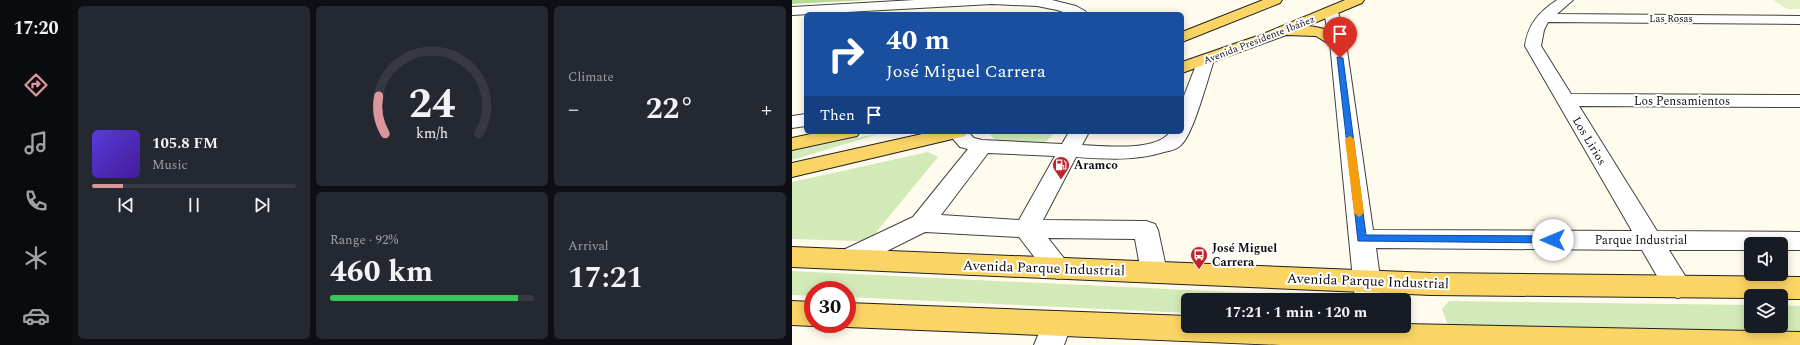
<!DOCTYPE html>
<meta charset="utf-8">
<style>
body{margin:0;font-family:Spectral,serif;background:#242831;color:#f1f3f6;height:100vh;display:flex;flex-direction:column;font-size:15px;white-space:nowrap}
*{box-sizing:border-box;margin:0}
p{font-size:13px;color:#9ea1a6}
.icon{flex:none;width:22px;height:22px;fill:none;stroke:currentColor;stroke-width:2;stroke-linecap:round;stroke-linejoin:round}
.map{position:relative;flex:1;overflow:hidden}
.details{display:flex;flex-direction:column;gap:6px;padding:6px;background:#0d0f14;width:720px}
.details>*{flex:none}
.top-card{position:absolute;left:12px;top:12px;width:380px;height:122px;border-radius:6px;box-shadow:0 2px 10px #0003;background:#1a4fa0;color:#fff;overflow:hidden}
.controls{position:absolute;left:952px;top:237px;display:grid;gap:8px}
.controls a{display:grid;place-items:center;width:44px;height:44px;border-radius:6px;background:#171b24;box-shadow:0 2px 10px #0003;font-size:20px}
.speed{position:absolute;left:12px;top:281px;display:flex;gap:8px;font-size:20px;font-weight:700;text-align:center}
.speed>*{display:grid;place-content:center;width:52px;height:52px;border-radius:50%;background:#171b24;box-shadow:0 2px 10px #0003;line-height:1}
.speed .limit{border:6px solid #d22;background:#fff;color:#111}
.pin{position:absolute;display:grid;place-items:center;width:34px;height:34px;color:#fff;margin:-41px -17px;border-radius:50% 50% 50% 0;rotate:-45deg;box-shadow:0 0 4px #0007}
.pin .icon{rotate:45deg}
.me{position:absolute;width:44px;margin:-22px;rotate:270deg;stroke-linejoin:round;filter:drop-shadow(0 0 3px #0008)}
.turn{display:flex;align-items:center;gap:14px;height:84px;padding:0 16px;font-size:18px}
.turn .icon{width:52px;height:52px;stroke-width:2.5}
.turn b{display:block;font-size:28px;line-height:34px}
.then{display:flex;align-items:center;height:38px;padding:0 16px;background:#0003;gap:8px;font-size:15px}
.big{font-size:30px;font-weight:700;line-height:1.1}
.details .card{flex:1;display:flex;flex-direction:column;justify-content:center;gap:6px;min-width:0;padding:0 14px;border-radius:6px;background:#242831}
.details .dial{align-items:center;gap:0}
.dial svg{height:104px;overflow:visible;fill:none;stroke:#363941;stroke-width:7;stroke-linecap:round;text-anchor:middle}
.dial text{fill:#f1f3f6;stroke:none}
.song{display:flex;align-items:center;gap:12px}
.cover{width:48px;height:48px;border-radius:6px;background:linear-gradient(135deg,hsl(250 70% 55%),hsl(260 70% 35%))}
.played{height:4px;border-radius:2px;background:linear-gradient(90deg,#da969c 15%,#363941 15%)}
.keys{display:flex;justify-content:space-around;direction:ltr}
.heat{display:flex;justify-content:space-between;align-items:center;font-size:22px;direction:ltr}
.charge{height:6px;border-radius:3px;background:linear-gradient(90deg,#34c759 92%,#363941 0)}
.details .tiles{flex:1;display:grid;gap:6px;grid-template-columns:repeat(3,1fr)}
.card:first-child{grid-row:span 2}
.trip{position:absolute;left:389px;top:293px;width:230px;height:40px;border-radius:6px;background:#171b24;box-shadow:0 2px 10px #0003;font-weight:700;line-height:40px;text-align:center}
main{display:flex;flex:1;min-height:0}
.tabs{display:flex;flex-direction:column;width:72px;justify-content:space-around;align-items:center;background:#090b0e;color:#9ea1a6}
.tabs .icon{width:28px;height:28px}
.tabs .selected{color:#da969c}
.tabs b{font-size:18px;color:#f1f3f6}
.map>svg:first-child{display:block}
.green{fill:#d2eab7}
.forest{fill:#b6db97}
.pitch{fill:#e3f1c9}
.lines{fill:none;stroke-linecap:round;stroke-linejoin:round}
.minor-casing{stroke:#414141;stroke-width:2}
.major-casing{stroke:#1f1f1f;stroke-width:2}
.minor{fill:#fff;fill-rule:evenodd}
.major{fill:#fad464;fill-rule:evenodd}
.route{fill:#1a73e8;stroke:#114b97}
.slow{fill:#f59e0b}
.labels{text-anchor:middle;dominant-baseline:central;stroke-width:4;stroke-linejoin:round;paint-order:stroke}
.far-street-label{font-size:10px;fill:#0e0e0e;stroke:#fff}
.street-label{font-size:12px;fill:#0e0e0e;stroke:#fff}
.poi-label{font-size:12px;font-weight:bold;fill:#0e0e0e;stroke:#fff;text-anchor:start}
.near-street-label{font-size:14px;fill:#0e0e0e;stroke:#fff}
</style>
<main>
<nav class="tabs">
<b>17:20</b>
<svg class="icon selected" aria-label="directions" viewBox="0 0 24 24"><path d="M12 3l9 9-9 9-9-9zM9 14v-3h6M13 9l2 2-2 2"/></svg>
<svg class="icon" aria-label="music" viewBox="0 0 24 24"><path d="M9 18V5l10-2v13"/><circle cx="6" cy="18" r="3"/><circle cx="16" cy="16" r="3"/></svg>
<svg class="icon" aria-label="phone" viewBox="0 0 24 24"><path d="M5 4h4l2 5-3 2q2 4 5 5l2-3 5 2v4C11 20 4 13 5 4z"/></svg>
<svg class="icon" aria-label="climate" viewBox="0 0 24 24"><path d="M12 3v18M4 7l16 10M4 17L20 7"/></svg>
<svg class="icon" aria-label="car" viewBox="0 0 24 24"><path d="M5 17H2v-5l4-1 3-4h7l3 4 3 1v5h-3M9 17h6M6 11h13"/><circle cx="7" cy="17" r="2"/><circle cx="17" cy="17" r="2"/></svg>
</nav>
<section class="details">
<div class="tiles">
<div class="card">
<div class="song"><i class="cover"></i><div><b>105.8 FM</b><p>Music</p></div></div>
<div class="played"></div>
<div class="keys"><svg class="icon" aria-label="previous" viewBox="0 0 24 24"><path d="M18 5L8 12l10 7zM5 5v14"/></svg><svg class="icon" aria-label="pause" viewBox="0 0 24 24"><path d="M8 5v14M16 5v14"/></svg><svg class="icon" aria-label="next" viewBox="0 0 24 24"><path d="M6 5l10 7-10 7zM19 5v14"/></svg></div>
</div>
<div class="card dial"><svg viewBox="0 0 100 80">
<path d="M14 69A42 42 0 1 1 86 69"/>
<path d="M14 69A42 42 0 0 1 9 40" stroke="#da969c"/>
<text x="50" y="56" font-size="32" font-weight="700">24</text>
<text x="50" y="72" font-size="11">km/h</text>
</svg></div>
<div class="card"><p>Climate</p>
<div class="heat"><a>−</a><b class="big">22°</b><a>+</a></div>
</div>
<div class="card"><p>Range · 92%</p><b class="big">460 km</b><div class="charge"></div></div>
<div class="card"><p>Arrival</p><b class="big">17:21</b></div>
</div>
</section>
<div class="map">
<svg width="1008" height="345" viewBox="0 0 1008 345">
<rect width="100%" height="100%" fill="#fffcee"/>
<path class="green" d="M207,132H263L251,145L204,141L198,135Z
M89,133L80,136L0,160V151Z
M136,152L146,157L81,236L74,240L66,241L0,239V182Z
M0,271L540,297L541,300H396V313L55,297V290H21V296L0,295Z
M657,301L959,305V326H989V305L1008,306V331L663,326L655,323L650,309Z"/>
<path class="forest" d="M0,0H76L0,4Z"/>
<path class="pitch" d="M981,0H1008V9H995Z"/>
<g class="lines">
<defs>
<path id="minor" d="M123,0H260L284,6L293,11L295,14H277L265,10L245,6L200,4L0,15V7Z
M765,0H781L765,14L1008,16V24L756,22L752,30L749,46L779,94L1008,95V107L787,106L865,231L1008,232V250H989V244H959V250H877L900,287L896,295L886,298L876,295L850,250L584,248L591,300H563L538,43L532,12L534,9L539,8L544,9L546,12L554,43L581,230L840,231L733,46C736,24 747,12 765,0Z
M414,55L420,56L422,60C416,78 401,135 389,145C385,149 378,151 372,152C343,161 314,159 284,157L251,220L354,221L363,224L366,230L375,272L371,279L362,282L353,279L349,272L343,239L256,238L275,262L279,269L275,276L266,279L257,276L227,237L133,232L65,266L56,269L47,266L43,259L47,252L121,217L176,149L168,147L155,132H176L182,138L190,140L270,144L277,132H297L290,145C312,146 364,152 378,132H390V101L406,60L408,56ZM196,153L263,156L227,220L149,215Z
M14,114V126L0,128V116Z
M265,311L275,314L280,323L272,345H242L255,314Z"/>
<path id="major" d="M471,0H490L488,3L390,42V32Z
M553,0H572L570,3L515,26C529,27 546,31 554,43L552,46L546,48L540,46L524,36L494,35L390,73V62L471,34Z
M28,132H68L65,136L0,150V138Z
M139,132H176L173,136L0,177V163Z
M0,247L639,273L1008,277V299H989V296H959V298L639,295L0,267Z
M0,301L21,302V324H27L21,326L0,325Z
M55,303L396,316V326H612V324L1008,332V345H489L55,327L46,324H55Z"/>
</defs>
<use href="#minor" class="minor-casing"/>
<use href="#major" class="major-casing"/>
<use href="#minor" class="minor"/>
<use href="#major" class="major"/>
</g>
<path class="route" d="M545,57L551,58L574,235L761,236L765,237L767,240L765,243L566,241Z"/>
<path class="slow" d="M558,136L562,139L572,213L567,217L562,213L553,139Z"/>
<defs>
<symbol id="fuel-pin" viewBox="-11 -11 22 30"><path d="M0 17L-7.5 6A9.5 9.5 0 1 1 7.5 6Z" fill="#bf242d" stroke="#fff"/><path d="M-5.5-6h7V0h2V4h1.3V-2.5L3-4.5l.8-.8L6-3V5H2.5V1h-1V6h-7ZM-4.2-4.7v3.2H.2V-4.7Z" fill="#fff"/></symbol>
<symbol id="bus-pin" viewBox="-11 -11 22 30"><path d="M0 17L-7.5 6A9.5 9.5 0 1 1 7.5 6Z" fill="#bf242d" stroke="#fff"/><path d="M-5-6H5V4H4V6H2V4H-2V6H-4V4H-5ZM-3.5-4V0h7V-4ZM-3.5 1.2v1.5H-2V1.2ZM2 1.2v1.5H3.5V1.2Z" fill="#fff"/></symbol>
</defs>
<g fill-rule="evenodd">
<use href="#fuel-pin" x="259" y="155" width="20" height="27"/>
<use href="#bus-pin" x="397" y="245" width="20" height="27"/>
</g>
<g class="labels">
<g class="far-street-label">
<text x="879" y="19">Las Rosas</text>
<text transform="translate(467 40) rotate(-21)">Avenida Presidente Ibáñez</text>
</g>
<g class="street-label">
<text x="890" y="101">Los Pensamientos</text>
<text transform="translate(797 141) rotate(59)">Los Lirios</text>
<text x="849" y="240">Parque Industrial</text>
</g>
<g class="poi-label">
<text x="282" y="165">Aramco</text>
<text x="420" y="248">José Miguel<tspan x="420" dy="14">Carrera</tspan></text>
</g>
<g class="near-street-label">
<text transform="translate(252 268) rotate(2)">Avenida Parque Industrial</text>
<text transform="translate(576 281) rotate(2)">Avenida Parque Industrial</text>
</g>
</g>
</svg>
<div class="controls">
<a><svg class="icon" aria-label="sound" viewBox="0 0 24 24"><path d="M4 9h4l5-4v14l-5-4H4zM17 9q2 3 0 6"/></svg></a>
<a><svg class="icon" aria-label="layers" viewBox="0 0 24 24"><path d="M12 4l9 5-9 5-9-5zM3 14l9 5 9-5"/></svg></a>
</div>
<div class="speed"><div class="limit">30</div></div>
<div class="pin" style="left:548px;top:58px;background:#d93025"><svg class="icon" aria-label="arrive" viewBox="0 0 24 24"><path d="M6 21V4h12l-3 4 3 4H6"/></svg></div>
<svg class="me" style="left:761px;top:240px" viewBox="-20 -20 40 40"><circle r="19" fill="#fff"/><path d="M0-13L10 11 0 6-10 11z" fill="#1a73e8"/></svg>
<div class="trip">17:21 · 1 min · 120 m</div>
<div class="top-card">
<div class="turn"><svg class="icon" aria-label="right" viewBox="0 0 24 24"><path d="M7 20v-9h11M14 6l5 5-5 5"/></svg><div><b>40 m</b>José Miguel Carrera</div></div>
<div class="then">Then<svg class="icon" aria-label="arrive" viewBox="0 0 24 24"><path d="M6 21V4h12l-3 4 3 4H6"/></svg></div>
</div>
</div>
</main>
